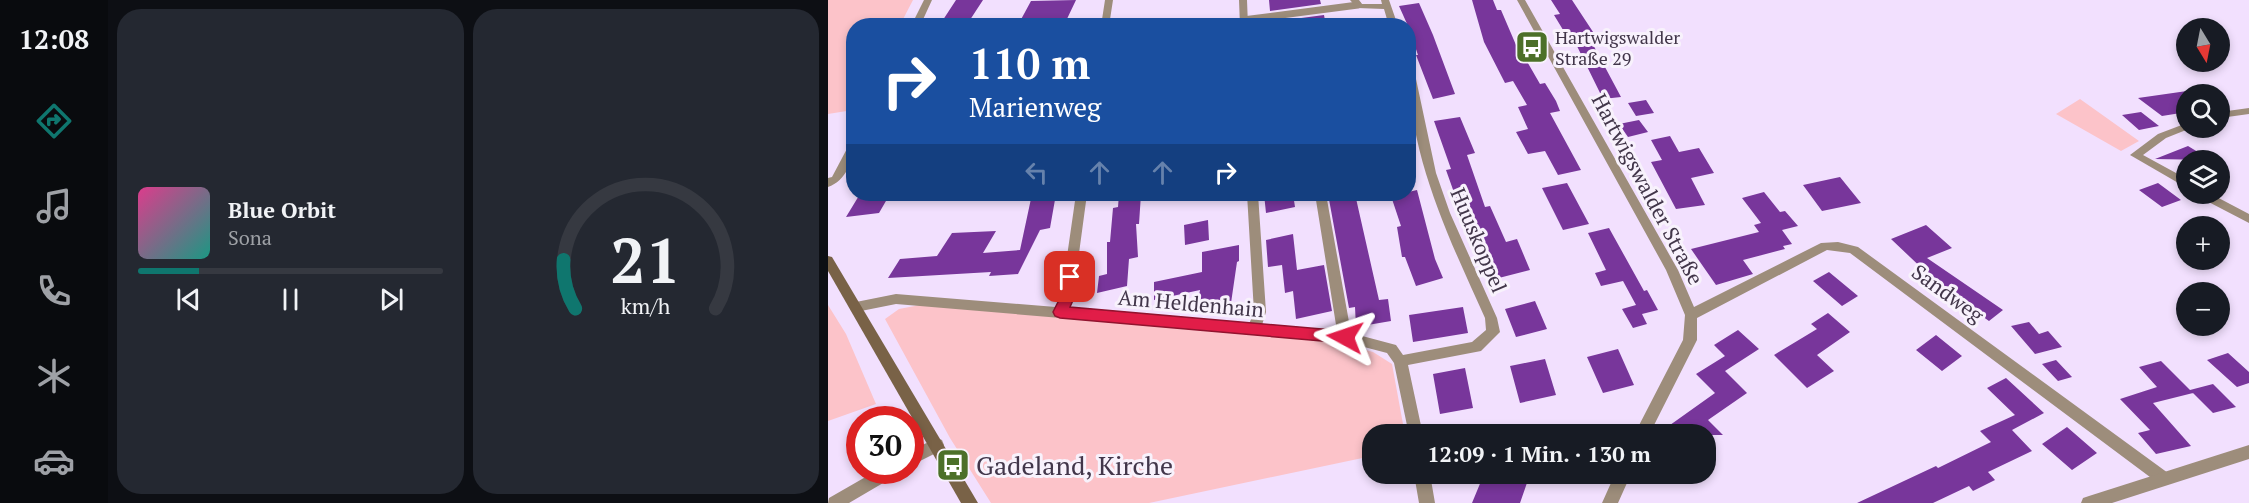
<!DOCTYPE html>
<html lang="de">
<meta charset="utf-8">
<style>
body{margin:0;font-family:"PT Serif",serif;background:#242831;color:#f1f3f6;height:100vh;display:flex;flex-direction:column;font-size:22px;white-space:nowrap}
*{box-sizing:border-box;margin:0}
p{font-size:20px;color:#9ea1a6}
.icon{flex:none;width:33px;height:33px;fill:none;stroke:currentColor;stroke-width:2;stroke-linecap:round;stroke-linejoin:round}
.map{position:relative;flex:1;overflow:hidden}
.panel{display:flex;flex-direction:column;gap:9px;padding:9px;background:#0d0f14;width:720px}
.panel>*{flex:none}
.top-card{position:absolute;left:18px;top:18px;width:570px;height:183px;border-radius:24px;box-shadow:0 3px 9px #0003;background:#1a4fa0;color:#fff;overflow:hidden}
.needle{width:39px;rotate:170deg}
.tools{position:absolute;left:1348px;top:18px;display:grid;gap:12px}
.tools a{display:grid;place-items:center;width:54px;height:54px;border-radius:50%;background:#171b24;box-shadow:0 3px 9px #0003;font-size:30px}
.speed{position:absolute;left:18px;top:406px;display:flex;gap:12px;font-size:30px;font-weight:700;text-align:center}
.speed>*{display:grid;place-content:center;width:78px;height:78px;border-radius:50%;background:#171b24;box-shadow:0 3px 9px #0003;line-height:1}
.speed .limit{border:9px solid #d22;background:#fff;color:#111}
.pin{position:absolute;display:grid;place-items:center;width:51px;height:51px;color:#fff;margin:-26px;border-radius:12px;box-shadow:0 3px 9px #0006}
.me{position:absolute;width:66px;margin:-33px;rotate:275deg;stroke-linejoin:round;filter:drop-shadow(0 0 4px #0008)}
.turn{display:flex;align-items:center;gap:21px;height:126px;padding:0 24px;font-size:27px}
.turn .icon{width:78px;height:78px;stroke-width:2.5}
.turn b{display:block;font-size:42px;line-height:51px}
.lanes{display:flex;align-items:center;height:57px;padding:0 24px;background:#0003;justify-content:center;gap:30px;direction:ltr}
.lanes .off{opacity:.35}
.panel .widget{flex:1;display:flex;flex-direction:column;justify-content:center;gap:9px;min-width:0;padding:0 21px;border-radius:24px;background:#242831}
.panel .dial{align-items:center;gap:0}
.dial svg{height:156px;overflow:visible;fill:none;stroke:#363941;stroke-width:7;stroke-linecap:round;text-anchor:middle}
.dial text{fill:#f1f3f6;stroke:none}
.song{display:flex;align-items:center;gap:18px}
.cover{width:72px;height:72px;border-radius:9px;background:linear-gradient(135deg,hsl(330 70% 55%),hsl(170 70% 35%))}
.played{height:6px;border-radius:3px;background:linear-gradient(90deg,#0f766e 20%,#363941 20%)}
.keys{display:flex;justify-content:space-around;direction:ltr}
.panel .tiles{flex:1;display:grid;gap:9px;grid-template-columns:repeat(2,1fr)}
.trip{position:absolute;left:534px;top:424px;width:354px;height:60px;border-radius:24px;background:#171b24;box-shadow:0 3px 9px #0003;font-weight:600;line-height:60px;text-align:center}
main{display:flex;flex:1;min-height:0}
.tabs{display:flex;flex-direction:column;width:108px;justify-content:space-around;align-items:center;background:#090b0e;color:#9ea1a6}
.tabs .icon{width:42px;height:42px}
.tabs .selected{color:#0f766e}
.tabs b{font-size:27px;color:#f1f3f6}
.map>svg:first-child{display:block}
.green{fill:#fcc3c9}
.building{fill:#78369b}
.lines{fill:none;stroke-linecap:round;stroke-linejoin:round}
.service{stroke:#9d8d7b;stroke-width:7}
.minor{fill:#9d8d7b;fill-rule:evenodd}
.tertiary{fill:#9d8d7b;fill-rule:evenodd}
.secondary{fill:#796247;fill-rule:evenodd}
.route{fill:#e11d48;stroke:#92132f;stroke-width:1.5}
.labels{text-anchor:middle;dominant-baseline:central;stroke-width:6;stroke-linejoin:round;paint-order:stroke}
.far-poi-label{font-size:18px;fill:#42364a;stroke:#f8f2fc;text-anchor:start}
.street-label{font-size:21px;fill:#42364a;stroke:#f8f2fc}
.near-poi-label{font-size:26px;fill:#42364a;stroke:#f8f2fc;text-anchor:start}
</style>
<main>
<nav class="tabs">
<b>12:08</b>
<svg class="icon selected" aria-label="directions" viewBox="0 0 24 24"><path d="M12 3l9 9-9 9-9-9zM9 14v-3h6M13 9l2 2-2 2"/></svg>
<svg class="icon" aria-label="music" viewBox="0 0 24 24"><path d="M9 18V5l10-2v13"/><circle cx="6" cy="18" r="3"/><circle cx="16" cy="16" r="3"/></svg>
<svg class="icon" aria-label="phone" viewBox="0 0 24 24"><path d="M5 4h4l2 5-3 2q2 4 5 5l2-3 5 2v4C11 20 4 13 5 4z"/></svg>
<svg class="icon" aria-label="climate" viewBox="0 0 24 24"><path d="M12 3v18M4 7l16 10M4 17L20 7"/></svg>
<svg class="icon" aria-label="car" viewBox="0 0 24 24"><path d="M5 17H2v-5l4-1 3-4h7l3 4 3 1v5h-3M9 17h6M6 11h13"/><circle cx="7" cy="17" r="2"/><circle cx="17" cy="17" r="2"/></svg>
</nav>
<section class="panel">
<div class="tiles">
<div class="widget">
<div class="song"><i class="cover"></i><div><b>Blue Orbit</b><p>Sona</p></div></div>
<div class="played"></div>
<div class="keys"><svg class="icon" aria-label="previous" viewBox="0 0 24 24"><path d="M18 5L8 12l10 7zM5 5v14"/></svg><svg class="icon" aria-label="pause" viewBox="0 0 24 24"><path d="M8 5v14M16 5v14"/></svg><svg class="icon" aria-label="next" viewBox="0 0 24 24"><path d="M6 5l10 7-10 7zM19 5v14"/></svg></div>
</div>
<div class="widget dial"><svg viewBox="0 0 100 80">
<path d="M14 69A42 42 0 1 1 86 69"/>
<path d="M14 69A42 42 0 0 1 8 44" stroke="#0f766e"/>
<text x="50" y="56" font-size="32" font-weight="700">21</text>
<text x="50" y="72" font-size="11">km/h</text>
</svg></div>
</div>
</section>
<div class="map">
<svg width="1421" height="503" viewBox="0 0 1421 503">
<rect width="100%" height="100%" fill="#f2e0fe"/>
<path class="green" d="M0,0H85L72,25L26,26L25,110L0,114Z
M1252,99L1311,141L1293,151L1228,114Z
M0,305L18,334L48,404L0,421Z
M92,305L508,342L545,352L564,364L577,435H544V456L321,503H163L122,438L57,319L71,309Z"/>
<path class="building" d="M128,0H155L138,26H111Z
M248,0L238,21L190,25L203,1Z
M441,0H492L493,4L442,11Z
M644,0H665L669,10H673L691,52L693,51L712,84L717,83L728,101L732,111L722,113L753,170L730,175L717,151L700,154L688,132L700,129L690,107L699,105L685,81L677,83L656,42Z
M723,0H744L769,38L762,39L793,97L775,99L747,42L743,43L726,15L732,14Z
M591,3L605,35L627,94L605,99L588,55H590L580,26L571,6Z
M496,15L498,26H443V22Z
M1359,91V112L1334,116L1310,98Z
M818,100L826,113L808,116L800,103Z
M1313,112L1331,126L1311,130L1294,115Z
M632,117L647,153L639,155L657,207L662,206L678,242L689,239L702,270L663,280L643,228L639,229L618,170L623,169L606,121Z
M811,120L820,132L800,137L791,124Z
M842,136L851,152L871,148L886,173L863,178L877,205L848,209L823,162L834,160L823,140Z
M1360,146L1383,160L1327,159Z
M1012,177L1033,203L994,211L975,185Z
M739,183L761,224L735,230L714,188Z
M1330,183L1353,200L1334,207L1311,190Z
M589,190L607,259L615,278L588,286L577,257H574L569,227L573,226L563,196Z
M936,192L952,212L957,211L970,226L954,230L964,244L955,246L957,249L915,260L925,274L888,285L863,249L931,232L926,225L933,223L914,198Z
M32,194H62L51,213L18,217Z
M204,194H228L222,228L212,230L190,274L161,276L163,272L60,278L72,259L109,256L124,233L168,231L155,253L192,250Z
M291,194H313L311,224H308L310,257L301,259L299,286L269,293L271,276L279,274V242H282L285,208L290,207Z
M436,194H465L467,207L438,213Z
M500,194H527L551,300L560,299L563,321L528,327L527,307L521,308Z
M380,220L381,240L357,245L356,225Z
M1098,225L1124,248L1099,258L1175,310L1161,321L1098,277L1101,275L1063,239Z
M781,228L816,291L819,290L830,310L814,314L819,324L805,328L794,309L808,305L795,281L773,286L767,273L778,270L760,233Z
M465,234L469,270L496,265L504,311L468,319L465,291L457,293L454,265L440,267L438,240Z
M411,245V261L409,262L403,303L369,307L372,290L326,300V282L374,272V252Z
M1001,272L1030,296L1014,306L985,281Z
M707,301L719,329L688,337L677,309Z
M635,307L640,333L585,342L581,315Z
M1000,313L1022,332L989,355L1006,371L979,388L946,355L989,329L983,324Z
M1201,322L1211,334L1220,331L1234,347L1207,354L1183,326Z
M910,330L931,349L897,371L919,393L880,420L895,435H828L887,393L868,374L897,356L886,345Z
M1108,335L1134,356L1114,371L1088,350Z
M790,349L806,385L775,393L759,357Z
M1400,353L1421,372V383L1409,387L1379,360Z
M717,359L728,395L692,403L682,366Z
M1228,360L1244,377L1230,381L1214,364Z
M1333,361L1365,393L1325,403L1363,446L1328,454L1310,433L1322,430L1292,399L1329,387L1311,367Z
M637,368L645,408L612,414L605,374Z
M1178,378L1216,413L1184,430L1204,451L1160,472L1167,480L1145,491L1141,486L1105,503H1029L1108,466L1110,468L1163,442L1152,431L1187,415L1159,388Z
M1385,384L1408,407L1385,413L1362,390Z
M1239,427L1269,453L1244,470L1214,444Z
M656,474H691L701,477L692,503H644Z"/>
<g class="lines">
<path class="service" d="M415,20L530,5"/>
<path class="minor" d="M96,0H104L92,26H83Z
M277,0H285L281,26H273Z
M411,0H419L420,26H412Z
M522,0H531L534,4H554L553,0H561L570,26H561L556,9L529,8Z
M689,0H697L850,270L866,307L993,243L1010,242L1030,247L1340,473L1343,478L1340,483L1335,485L1330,483L1022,253L999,250L869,318V340L821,435H806L855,340L857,315L838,270Z
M580,62L585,65L608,173L622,213L669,318L672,332L653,351L580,365L595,435H581L566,363L559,353L517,342L68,304L28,312L23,311L22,307L23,303L68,294L228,307L233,298L248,194H259L245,298L240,309L421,324L426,312L419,194H430L438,312L434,325L509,331L487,194H498L523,333L568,345L575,355L644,342L658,330L657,318C620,236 580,154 580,62Z
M1421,108V114L1392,118V112Z
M1359,123V128H1363L1338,138L1315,155L1359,179V188L1302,155L1330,134Z
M26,142C26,160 18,181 0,187V178L4,177L22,143Z
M1369,194H1383L1421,214V223L1371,197Z
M109,438L114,440L116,445L114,450L82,466V451Z
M48,471H70L67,476L21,503H0L1,498Z
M586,474H602L607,503H591Z
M787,474H803L790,503H774Z"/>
<path class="tertiary" d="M1421,445V459L1284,503H1253L1255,498L1261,496Z"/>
<path class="secondary" d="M0,256L4,257L150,503H133L0,271Z"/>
</g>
<path class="route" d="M242,272L249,277L246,298L242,307L517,331L522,332L524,337L522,341L517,343L232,318L227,316L225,312L232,298L235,277Z"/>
<defs>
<symbol id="bus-square" viewBox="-11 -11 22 22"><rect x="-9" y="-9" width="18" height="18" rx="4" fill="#4c7029" stroke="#f8f2fc"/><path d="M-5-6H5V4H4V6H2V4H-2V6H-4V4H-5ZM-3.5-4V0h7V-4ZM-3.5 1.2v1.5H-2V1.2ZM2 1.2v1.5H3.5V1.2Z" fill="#fff"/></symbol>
</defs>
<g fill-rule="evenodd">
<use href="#bus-square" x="685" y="28" width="38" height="38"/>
<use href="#bus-square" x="106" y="446" width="38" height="38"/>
</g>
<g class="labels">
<g class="far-poi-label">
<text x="727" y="37">Hartwigswalder<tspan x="727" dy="21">Straße 29</tspan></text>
</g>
<g class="street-label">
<text transform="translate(820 189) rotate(62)">Hartwigswalder Straße</text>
<text transform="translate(651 240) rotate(67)">Huuskoppel</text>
<text transform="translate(1120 293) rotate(36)">Sandweg</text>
<text transform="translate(363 303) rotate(5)">Am Heldenhain</text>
</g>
<g class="near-poi-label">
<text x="148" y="465">Gadeland, Kirche</text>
</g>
</g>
</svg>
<div class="tools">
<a><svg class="needle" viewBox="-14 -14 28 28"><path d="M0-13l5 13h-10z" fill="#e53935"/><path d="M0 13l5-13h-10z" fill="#9ea1a6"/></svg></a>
<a><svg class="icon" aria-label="search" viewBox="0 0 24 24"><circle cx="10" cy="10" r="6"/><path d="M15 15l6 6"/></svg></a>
<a><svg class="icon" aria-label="layers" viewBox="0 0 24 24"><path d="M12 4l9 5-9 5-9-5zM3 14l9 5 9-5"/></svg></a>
<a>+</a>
<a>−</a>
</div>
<div class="speed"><div class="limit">30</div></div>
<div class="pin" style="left:242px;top:277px;background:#d93025"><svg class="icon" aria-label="arrive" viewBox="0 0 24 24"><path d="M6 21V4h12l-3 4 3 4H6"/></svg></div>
<svg class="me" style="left:517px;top:337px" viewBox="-20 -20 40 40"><path d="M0-17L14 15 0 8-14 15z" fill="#e11d48" stroke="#fff" stroke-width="4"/></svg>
<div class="trip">12:09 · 1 Min. · 130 m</div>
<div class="top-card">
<div class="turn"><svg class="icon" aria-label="right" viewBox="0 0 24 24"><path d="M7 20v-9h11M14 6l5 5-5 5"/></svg><div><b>110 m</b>Marienweg</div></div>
<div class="lanes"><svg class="icon off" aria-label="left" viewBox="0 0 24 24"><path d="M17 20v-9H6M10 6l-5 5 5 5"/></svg><svg class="icon off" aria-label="ahead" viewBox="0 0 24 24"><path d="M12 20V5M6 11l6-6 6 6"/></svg><svg class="icon off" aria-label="ahead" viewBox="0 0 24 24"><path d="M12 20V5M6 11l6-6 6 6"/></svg><svg class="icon" aria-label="right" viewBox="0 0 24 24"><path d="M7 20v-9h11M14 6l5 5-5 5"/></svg></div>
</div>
</div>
</main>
